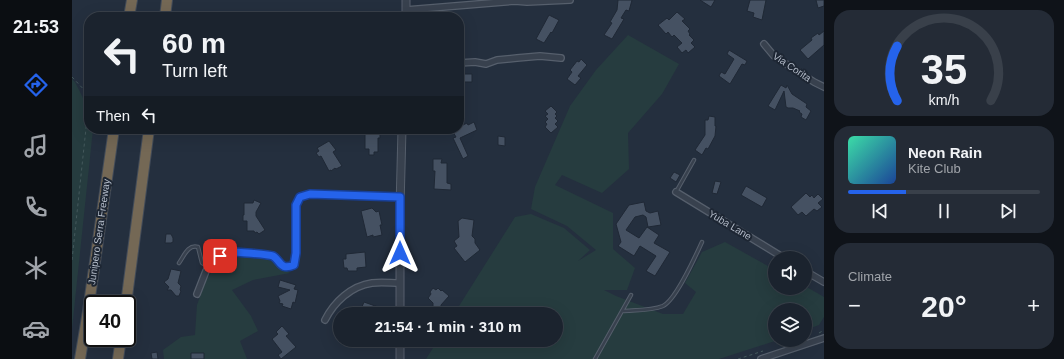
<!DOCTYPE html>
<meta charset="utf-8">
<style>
body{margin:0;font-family:Arial,sans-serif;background:#242b36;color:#f1f3f6;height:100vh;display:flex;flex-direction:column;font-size:15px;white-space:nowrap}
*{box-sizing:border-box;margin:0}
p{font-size:13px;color:#a0a4aa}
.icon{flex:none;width:22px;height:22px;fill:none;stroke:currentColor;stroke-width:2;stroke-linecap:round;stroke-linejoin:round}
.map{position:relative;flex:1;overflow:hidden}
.side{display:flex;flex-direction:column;gap:10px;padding:10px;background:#0f1319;width:240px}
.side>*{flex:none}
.guide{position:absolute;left:12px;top:12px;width:380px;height:122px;border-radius:16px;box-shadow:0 4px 16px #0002,0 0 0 1px #39404a;background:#1b232e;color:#f1f3f6;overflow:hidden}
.fabs{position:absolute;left:696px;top:251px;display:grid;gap:8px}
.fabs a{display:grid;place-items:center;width:44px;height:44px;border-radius:50%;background:#1b232e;box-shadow:0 4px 16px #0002,0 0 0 1px #39404a;font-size:20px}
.speed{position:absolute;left:12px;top:295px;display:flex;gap:8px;font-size:20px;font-weight:700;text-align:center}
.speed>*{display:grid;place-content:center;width:52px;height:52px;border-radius:50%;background:#1b232e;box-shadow:0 4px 16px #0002,0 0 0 1px #39404a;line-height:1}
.speed .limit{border:2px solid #111;border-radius:6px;background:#fff;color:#111}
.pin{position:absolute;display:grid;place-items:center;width:34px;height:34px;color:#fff;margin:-17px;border-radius:8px;box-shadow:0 2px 6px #0006}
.me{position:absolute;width:44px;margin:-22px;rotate:0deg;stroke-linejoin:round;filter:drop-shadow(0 0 3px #0008)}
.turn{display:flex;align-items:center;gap:14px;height:84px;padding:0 12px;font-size:18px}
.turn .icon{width:52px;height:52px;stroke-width:2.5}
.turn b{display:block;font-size:28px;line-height:34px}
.then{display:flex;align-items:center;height:38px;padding:0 12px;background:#0003;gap:8px;font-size:15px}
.big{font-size:30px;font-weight:700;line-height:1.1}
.side .widget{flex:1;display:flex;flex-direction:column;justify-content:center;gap:6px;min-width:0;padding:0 14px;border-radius:16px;background:#242b36}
.side .dial{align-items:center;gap:0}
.dial svg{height:104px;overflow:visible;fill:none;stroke:#39404a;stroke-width:7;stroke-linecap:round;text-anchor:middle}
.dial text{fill:#f1f3f6;stroke:none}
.song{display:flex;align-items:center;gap:12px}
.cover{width:48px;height:48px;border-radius:6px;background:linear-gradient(135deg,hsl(160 70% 55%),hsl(220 70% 35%))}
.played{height:4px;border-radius:2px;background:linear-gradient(90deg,#2563eb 30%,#39404a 30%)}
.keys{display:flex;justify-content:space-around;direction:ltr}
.heat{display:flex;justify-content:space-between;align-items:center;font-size:22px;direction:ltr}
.trip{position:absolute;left:261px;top:307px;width:230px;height:40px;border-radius:20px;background:#1b232e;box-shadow:0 4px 16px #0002,0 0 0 1px #39404a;font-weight:700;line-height:40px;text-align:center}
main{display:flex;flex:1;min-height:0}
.tabs{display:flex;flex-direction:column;width:72px;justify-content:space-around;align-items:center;background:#0b0e12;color:#a0a4aa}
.tabs .icon{width:28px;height:28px}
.tabs .selected{color:#2563eb}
.tabs b{font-size:18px;color:#f1f3f6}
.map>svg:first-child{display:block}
.green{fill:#263c3f}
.building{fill:#455162;stroke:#1f2835}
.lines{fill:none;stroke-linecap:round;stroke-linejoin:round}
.service-casing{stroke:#565f6c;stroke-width:4.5}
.minor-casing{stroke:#565f6c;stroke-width:8}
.tertiary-casing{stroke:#565f6c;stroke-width:9}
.motorway-casing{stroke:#434c59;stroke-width:12}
.path{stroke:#44595c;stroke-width:1;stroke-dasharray:3 3;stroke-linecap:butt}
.service{stroke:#38414e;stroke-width:2.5}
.minor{stroke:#38414e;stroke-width:5.5}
.tertiary{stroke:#38414e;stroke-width:7}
.motorway{stroke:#746855;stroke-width:10}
.route-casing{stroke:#184099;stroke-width:10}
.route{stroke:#2563eb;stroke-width:7}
.labels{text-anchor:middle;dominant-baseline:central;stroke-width:4;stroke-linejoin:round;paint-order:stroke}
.street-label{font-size:10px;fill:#b4bcc9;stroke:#1d2633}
</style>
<main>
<nav class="tabs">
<b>21:53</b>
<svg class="icon selected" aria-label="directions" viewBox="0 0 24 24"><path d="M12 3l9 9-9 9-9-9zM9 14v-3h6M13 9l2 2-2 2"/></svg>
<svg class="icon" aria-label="music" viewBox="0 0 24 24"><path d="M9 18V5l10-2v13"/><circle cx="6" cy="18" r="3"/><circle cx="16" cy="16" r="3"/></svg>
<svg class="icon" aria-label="phone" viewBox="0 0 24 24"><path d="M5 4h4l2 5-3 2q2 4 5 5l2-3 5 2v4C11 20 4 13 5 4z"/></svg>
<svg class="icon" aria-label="climate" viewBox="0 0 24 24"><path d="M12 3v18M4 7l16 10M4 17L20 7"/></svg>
<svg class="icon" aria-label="car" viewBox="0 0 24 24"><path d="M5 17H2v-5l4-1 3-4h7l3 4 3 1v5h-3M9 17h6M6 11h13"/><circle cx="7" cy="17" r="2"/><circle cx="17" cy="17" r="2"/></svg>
</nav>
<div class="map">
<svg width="752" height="359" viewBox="0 0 752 359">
<rect width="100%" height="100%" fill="#242f3e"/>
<path class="green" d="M556,35L607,64L590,94L556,133L557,169L530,193L490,175L483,185L541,213V249L563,268L555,290H532L544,296L591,314H611L624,292L613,283L630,252L653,242L703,270V288H733V286L752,297V317L747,325L733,330V310H703V340H706L647,359H354L366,340H484V314H382L443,217L459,214L492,228L518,250L506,261L524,250L495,226L459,209L463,187L498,106L524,70Z
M0,79L3,82L17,110V129H21L0,329Z
M163,257L190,259L201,261L218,273L181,280L160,290L179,316L186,331L168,341L175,359H92L91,350L109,337L123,335L125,305L134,280L148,260Z"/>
<path class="building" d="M546,0H560L557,11L554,10L549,18L552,19L540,39L532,35L540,23L538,22L545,10Z
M628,0H643L639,7Z
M678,0H694L690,20L681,17L682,13L675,11Z
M744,0H752V6L746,8Z
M605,12L613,19L610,21L618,29L616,31L618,34L617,35L622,40L619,43L623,47L616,53L614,50L610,53L605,47L610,43L602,35L600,37L596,32L594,34L586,25L595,18L597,20Z
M477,15L487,20L480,33L479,32L472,43L464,39Z
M752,31V45L736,59L728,50L740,40L739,38L746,33L747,35Z
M657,50L675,61L673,65L670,64L658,84L647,76L649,72L653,74L662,59L655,54Z
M509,59L515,65L506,76L509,78L503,85L495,79L500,72L498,70L505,61L507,62Z
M390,74H400V82H391Z
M709,85L714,88L715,85L720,94L735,104L734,107L739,111L734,120L729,117L730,114L727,112L728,111L721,108H716L714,107L712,91L703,110L696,106Z
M479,106L485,112L483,114L485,116L483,118L486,121L483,124L486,127L479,133L473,127L475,124L473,122L476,119L473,116L476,114L473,111Z
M637,116L643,117V126H644L643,136L636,149L634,148L630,155L623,150L633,135V120H636Z
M402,122L405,130L388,138L396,156L391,159L381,138L384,137L381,132L387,129V127L395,123L396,125Z
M293,129H308V138H306V152H302V155H297V149H293Z
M426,136L433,137V146L426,145Z
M257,141L264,150L261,152L270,166L264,169L263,168L259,171V170L257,171L249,156L247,157L244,153L247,151L245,148Z
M361,159H370L369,163H375V183L379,184V190L362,189L363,171H361Z
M602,172L608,175L604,182L598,178Z
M643,181L649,182L645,194L640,193Z
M674,186L695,198L690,207L669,195Z
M734,193L738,197L740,195L742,198L746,194L751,199L746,203L750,207L745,211L742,209L734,216L730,212L726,215L719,207Z
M182,200L189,203L184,212V216L193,230L187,234L185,232L183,233L182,231H175V221H171V215H172V203H181Z
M572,202L574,211L578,213L586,211L589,225L576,227L574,217L571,215L563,217L554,230L567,238L575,227L587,235L582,243L598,252L583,276L574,271L584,256L568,246L562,256L546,246L549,242L544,224L557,205Z
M300,208L304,212L307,211L310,225H308L310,235L301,237V235L295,237L289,211Z
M390,218L402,220L400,236L403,239V243L408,250L393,262L382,248L385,246L382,241L387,237L386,221Z
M94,234H99L101,238V242L99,243H93Z
M293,252L294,267L285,268V271H276L275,268H272L271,259H274V254Z
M99,269L109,271L106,283L109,286L108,290L109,291L107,296H104L99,290H95L97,287L92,282L96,279Z
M208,280L224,285L222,289L226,290L223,303L221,302L219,309L210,306L211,304L207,303L208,301L206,296L218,290L206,287Z
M361,288L364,290L366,288L369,291L370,290L377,296L369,305V314H361V303L356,298L359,294L358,292Z
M292,302L306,307L303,314H287Z
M210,326L217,334L214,336L224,347L209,359L206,355L210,352L200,339L206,334L204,332Z
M85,352L86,359H80L79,353Z
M119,353H132V359H119Z"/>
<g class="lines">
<defs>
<path id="service" d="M604,192L622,160
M107,263C112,256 116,244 126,247L130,263L136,267
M550,311C563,310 579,311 591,306C604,300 623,257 630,242
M523,359L559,295"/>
<path id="minor" d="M334,10L443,1L455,2L498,0
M692,44L702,56L742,82L752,87
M387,63L403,62L414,64L425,60L445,58L468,56L489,58
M604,192L712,258
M733,271L752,282
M125,294L134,271L139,263L155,252L188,254L201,256L209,265L218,267L222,265L224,253V205L228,197L238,194L328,197
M253,320C262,302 279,286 300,283C309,282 319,283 328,283
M689,359L752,338"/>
<path id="tertiary" d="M334,17V0
M328,314V207L330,129
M328,340V359"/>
<path id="motorway" d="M57,17L60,0
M93,17L95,0
M54,304L77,129
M8,359L16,311L42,129
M46,359L49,338"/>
</defs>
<use href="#service" class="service-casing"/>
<use href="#minor" class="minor-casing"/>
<use href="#tertiary" class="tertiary-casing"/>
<use href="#motorway" class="motorway-casing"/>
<path class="path" d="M0,77L17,95
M0,260L17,100
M747,333L752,330
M666,359L691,351"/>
<use href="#service" class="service"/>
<use href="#minor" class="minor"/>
<use href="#tertiary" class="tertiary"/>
<use href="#motorway" class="motorway"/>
</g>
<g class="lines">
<defs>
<path id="route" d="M148,256C151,255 154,253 156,252C163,252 196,254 201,256C209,261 208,271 222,265L224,253V205L228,197L238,194L328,197V253"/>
</defs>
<use href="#route" class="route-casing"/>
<use href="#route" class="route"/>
</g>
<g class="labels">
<g class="street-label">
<text transform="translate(720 67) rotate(34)">Via Corita</text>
<text transform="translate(658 225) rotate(31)">Yuba Lane</text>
<text transform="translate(27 232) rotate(-82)">Junipero Serra Freeway</text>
</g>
</g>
</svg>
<div class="fabs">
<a><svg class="icon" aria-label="sound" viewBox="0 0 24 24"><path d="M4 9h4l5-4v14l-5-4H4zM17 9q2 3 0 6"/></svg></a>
<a><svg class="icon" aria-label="layers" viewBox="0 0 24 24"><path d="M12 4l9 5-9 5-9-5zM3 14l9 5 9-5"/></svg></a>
</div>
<div class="speed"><div class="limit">40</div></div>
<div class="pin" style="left:148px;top:256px;background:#d93025"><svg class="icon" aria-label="arrive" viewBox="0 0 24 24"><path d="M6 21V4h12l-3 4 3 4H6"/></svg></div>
<svg class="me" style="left:328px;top:253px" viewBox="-20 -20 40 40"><path d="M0-17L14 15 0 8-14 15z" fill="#2563eb" stroke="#fff" stroke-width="4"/></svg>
<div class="trip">21:54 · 1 min · 310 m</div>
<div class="guide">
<div class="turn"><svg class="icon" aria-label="left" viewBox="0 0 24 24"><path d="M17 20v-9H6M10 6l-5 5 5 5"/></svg><div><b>60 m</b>Turn left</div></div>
<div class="then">Then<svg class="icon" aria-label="left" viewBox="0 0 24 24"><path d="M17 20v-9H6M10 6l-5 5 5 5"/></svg></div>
</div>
</div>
<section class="side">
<div class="widget dial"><svg viewBox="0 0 100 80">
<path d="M14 69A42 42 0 1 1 86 69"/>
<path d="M14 69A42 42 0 0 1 14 27" stroke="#2563eb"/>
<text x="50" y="56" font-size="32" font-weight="700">35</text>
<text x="50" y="72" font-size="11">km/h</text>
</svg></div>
<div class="widget">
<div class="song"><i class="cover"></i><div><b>Neon Rain</b><p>Kite Club</p></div></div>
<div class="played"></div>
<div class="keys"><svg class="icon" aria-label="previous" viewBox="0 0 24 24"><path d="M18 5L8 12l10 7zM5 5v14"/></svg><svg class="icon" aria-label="pause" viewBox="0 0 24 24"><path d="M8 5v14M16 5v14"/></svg><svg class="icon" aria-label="next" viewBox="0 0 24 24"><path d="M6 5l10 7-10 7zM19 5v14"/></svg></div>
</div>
<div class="widget"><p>Climate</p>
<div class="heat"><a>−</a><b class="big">20°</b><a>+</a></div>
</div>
</section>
</main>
